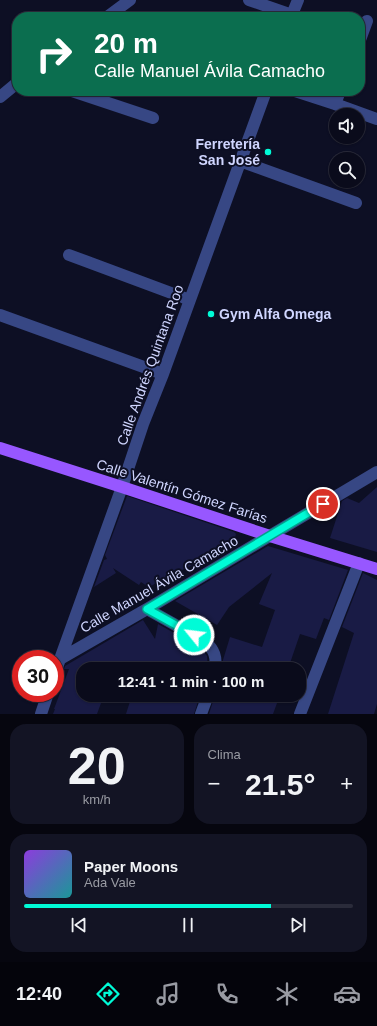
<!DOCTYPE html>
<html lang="es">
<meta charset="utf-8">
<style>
body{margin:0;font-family:Helvetica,sans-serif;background:#131424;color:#f1f3f6;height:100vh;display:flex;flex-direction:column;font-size:15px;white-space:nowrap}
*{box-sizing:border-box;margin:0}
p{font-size:13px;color:#999ba3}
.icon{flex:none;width:22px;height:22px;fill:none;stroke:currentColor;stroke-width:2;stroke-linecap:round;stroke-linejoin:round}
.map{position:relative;height:714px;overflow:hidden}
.panel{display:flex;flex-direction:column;gap:10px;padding:10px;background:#06060f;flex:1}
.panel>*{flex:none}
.guide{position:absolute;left:12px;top:12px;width:353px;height:84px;border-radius:16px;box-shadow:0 1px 3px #0004,0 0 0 1px #2a2b3a;background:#0b6e4f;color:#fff;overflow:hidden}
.controls{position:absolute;left:329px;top:108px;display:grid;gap:8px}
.controls a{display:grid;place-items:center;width:36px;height:36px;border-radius:50%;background:#0a0b1b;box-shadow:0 1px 3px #0004,0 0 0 1px #2a2b3a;font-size:20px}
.speed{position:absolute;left:12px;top:650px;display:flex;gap:8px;font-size:20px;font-weight:700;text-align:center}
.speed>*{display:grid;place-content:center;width:52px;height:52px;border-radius:50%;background:#0a0b1b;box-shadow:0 1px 3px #0004,0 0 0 1px #2a2b3a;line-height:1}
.speed .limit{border:6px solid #d22;background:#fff;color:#111}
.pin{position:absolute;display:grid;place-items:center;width:34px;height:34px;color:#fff;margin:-17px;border:2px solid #fff;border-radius:50%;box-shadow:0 1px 4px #0007}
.me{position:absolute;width:44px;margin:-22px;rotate:299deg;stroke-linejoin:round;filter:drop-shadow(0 0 3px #0008)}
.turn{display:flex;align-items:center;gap:14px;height:84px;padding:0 16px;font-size:18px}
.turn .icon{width:52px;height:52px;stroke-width:2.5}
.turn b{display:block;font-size:28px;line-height:34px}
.big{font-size:30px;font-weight:700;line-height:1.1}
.panel .card{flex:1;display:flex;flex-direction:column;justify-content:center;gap:6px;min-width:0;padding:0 14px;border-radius:16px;background:#131424}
.panel .dial{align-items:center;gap:0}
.dial b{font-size:52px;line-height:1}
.song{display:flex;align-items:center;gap:12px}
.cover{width:48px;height:48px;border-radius:6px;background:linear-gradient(135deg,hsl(270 70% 55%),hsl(180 70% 35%))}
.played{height:4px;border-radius:2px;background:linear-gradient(90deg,#00fbd7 75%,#2a2b3a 75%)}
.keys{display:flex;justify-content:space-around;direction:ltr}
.heat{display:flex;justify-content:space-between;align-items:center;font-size:22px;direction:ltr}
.panel .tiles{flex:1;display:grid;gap:10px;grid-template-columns:1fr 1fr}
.card:last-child{grid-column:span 2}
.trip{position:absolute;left:76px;top:662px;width:230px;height:40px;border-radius:16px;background:#0a0b1b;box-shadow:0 1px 3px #0004,0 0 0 1px #2a2b3a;font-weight:700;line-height:40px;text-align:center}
.tab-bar{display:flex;height:64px;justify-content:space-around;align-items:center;background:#04040b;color:#999ba3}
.tab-bar .icon{width:28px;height:28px}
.tab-bar .current{color:#00fbd7}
.tab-bar b{font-size:18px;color:#f1f3f6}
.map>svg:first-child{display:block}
.building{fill:#191b45}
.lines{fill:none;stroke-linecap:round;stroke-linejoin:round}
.minor{stroke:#374784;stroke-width:12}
.major{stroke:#9757ff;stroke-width:12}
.route-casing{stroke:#00a38c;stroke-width:10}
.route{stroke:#00fbd7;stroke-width:7}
.poi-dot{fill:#00fbd7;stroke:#0d0f24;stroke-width:1.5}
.labels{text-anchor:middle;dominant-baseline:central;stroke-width:4;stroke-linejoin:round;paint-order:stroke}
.poi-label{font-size:14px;font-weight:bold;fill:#d0d6ff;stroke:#0d0f24;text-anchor:end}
.street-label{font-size:14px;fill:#d0d6ff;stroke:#0d0f24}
</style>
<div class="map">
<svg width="377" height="714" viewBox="0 0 377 714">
<rect width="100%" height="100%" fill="#0d0f24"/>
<path class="building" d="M377,487V552L330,538L342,501L347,498L359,503Z
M127,496L234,532L236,534L233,546L165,578L151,586L150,584L147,586L141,582L139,585L113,568L116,573L94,587L104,560L107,559L105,555Z
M268,546L348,570L329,620L324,618L316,639L300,634L288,669H223V660L230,637L262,647L275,610L259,604L272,573L229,607L217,625L175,601Z
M363,573L377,580V704L374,714H328L354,633L342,627Z
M143,620L155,639L158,624L201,648L207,656L208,669H83V695H104L97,714H53L55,709H54L69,669H64L65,666Z
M132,695H200L194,714H126Z
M215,695H280L273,714H209Z"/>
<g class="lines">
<path class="minor" d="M249,0L292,15
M107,17L130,0
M291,17L298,0
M360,40L367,21
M72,91L153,118
M295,91L335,104L377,119
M0,97L17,83
M335,104L340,91
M240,161L356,203
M69,255L190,300
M0,315L163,374
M147,609L206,642C214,650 217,657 215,669
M60,659L147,609L377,472
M55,673L122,487L143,424L163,374L266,91
M41,714L48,693
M201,714L208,695
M300,714L359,563"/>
<path class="major" d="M0,448L122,487L270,536L377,569"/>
</g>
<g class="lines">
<defs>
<path id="route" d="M194,635L147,609L323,504"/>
</defs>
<use href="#route" class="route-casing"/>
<use href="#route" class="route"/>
</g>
<g class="poi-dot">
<circle cx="268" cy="152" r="4"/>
<circle cx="211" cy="314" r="4"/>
</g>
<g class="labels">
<g class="poi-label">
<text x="260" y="144">Ferretería<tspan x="260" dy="16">San José</tspan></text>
<text x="219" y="314" text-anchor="start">Gym Alfa Omega</text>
</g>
<g class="street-label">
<text transform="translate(150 365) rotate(-70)">Calle Andrés Quintana Roo</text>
<text transform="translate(182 491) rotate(18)">Calle Valentín Gómez Farías</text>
<text transform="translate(159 584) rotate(-30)">Calle Manuel Ávila Camacho</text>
</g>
</g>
</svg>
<div class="controls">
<a><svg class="icon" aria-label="sound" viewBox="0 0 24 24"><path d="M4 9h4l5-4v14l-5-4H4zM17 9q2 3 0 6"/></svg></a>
<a><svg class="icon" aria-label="search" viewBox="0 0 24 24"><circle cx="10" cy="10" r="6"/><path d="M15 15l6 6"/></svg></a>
</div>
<div class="speed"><div class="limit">30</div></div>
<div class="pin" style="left:323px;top:504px;background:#d93025"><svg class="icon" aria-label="arrive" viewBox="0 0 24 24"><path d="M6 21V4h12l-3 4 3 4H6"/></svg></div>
<svg class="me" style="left:194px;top:635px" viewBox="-20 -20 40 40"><circle r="17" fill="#00fbd7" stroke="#fff" stroke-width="3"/><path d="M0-11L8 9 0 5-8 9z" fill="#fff"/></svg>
<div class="trip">12:41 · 1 min · 100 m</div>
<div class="guide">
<div class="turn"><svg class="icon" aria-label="right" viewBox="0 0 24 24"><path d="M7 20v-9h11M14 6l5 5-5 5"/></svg><div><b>20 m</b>Calle Manuel Ávila Camacho</div></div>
</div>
</div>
<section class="panel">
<div class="tiles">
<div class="card dial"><b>20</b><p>km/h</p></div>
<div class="card"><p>Clima</p>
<div class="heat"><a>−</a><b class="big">21.5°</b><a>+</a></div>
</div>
<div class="card">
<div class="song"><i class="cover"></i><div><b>Paper Moons</b><p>Ada Vale</p></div></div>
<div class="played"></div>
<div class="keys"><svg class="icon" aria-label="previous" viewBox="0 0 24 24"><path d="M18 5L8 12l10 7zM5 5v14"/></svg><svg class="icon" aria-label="pause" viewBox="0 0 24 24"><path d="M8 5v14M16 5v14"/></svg><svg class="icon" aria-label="next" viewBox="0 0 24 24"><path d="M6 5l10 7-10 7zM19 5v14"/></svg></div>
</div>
</div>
</section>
<nav class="tab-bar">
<b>12:40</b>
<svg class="icon current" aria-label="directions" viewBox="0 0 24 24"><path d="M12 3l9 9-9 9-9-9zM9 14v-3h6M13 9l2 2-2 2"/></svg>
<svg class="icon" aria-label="music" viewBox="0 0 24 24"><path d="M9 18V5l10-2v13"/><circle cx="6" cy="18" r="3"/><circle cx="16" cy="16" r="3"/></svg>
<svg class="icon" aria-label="phone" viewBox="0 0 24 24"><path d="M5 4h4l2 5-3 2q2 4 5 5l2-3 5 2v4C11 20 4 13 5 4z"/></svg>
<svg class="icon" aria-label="climate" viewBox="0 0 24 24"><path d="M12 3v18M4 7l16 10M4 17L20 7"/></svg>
<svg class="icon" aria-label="car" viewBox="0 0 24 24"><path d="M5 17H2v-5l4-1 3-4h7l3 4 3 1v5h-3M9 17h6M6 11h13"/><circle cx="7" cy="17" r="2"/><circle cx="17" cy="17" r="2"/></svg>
</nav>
